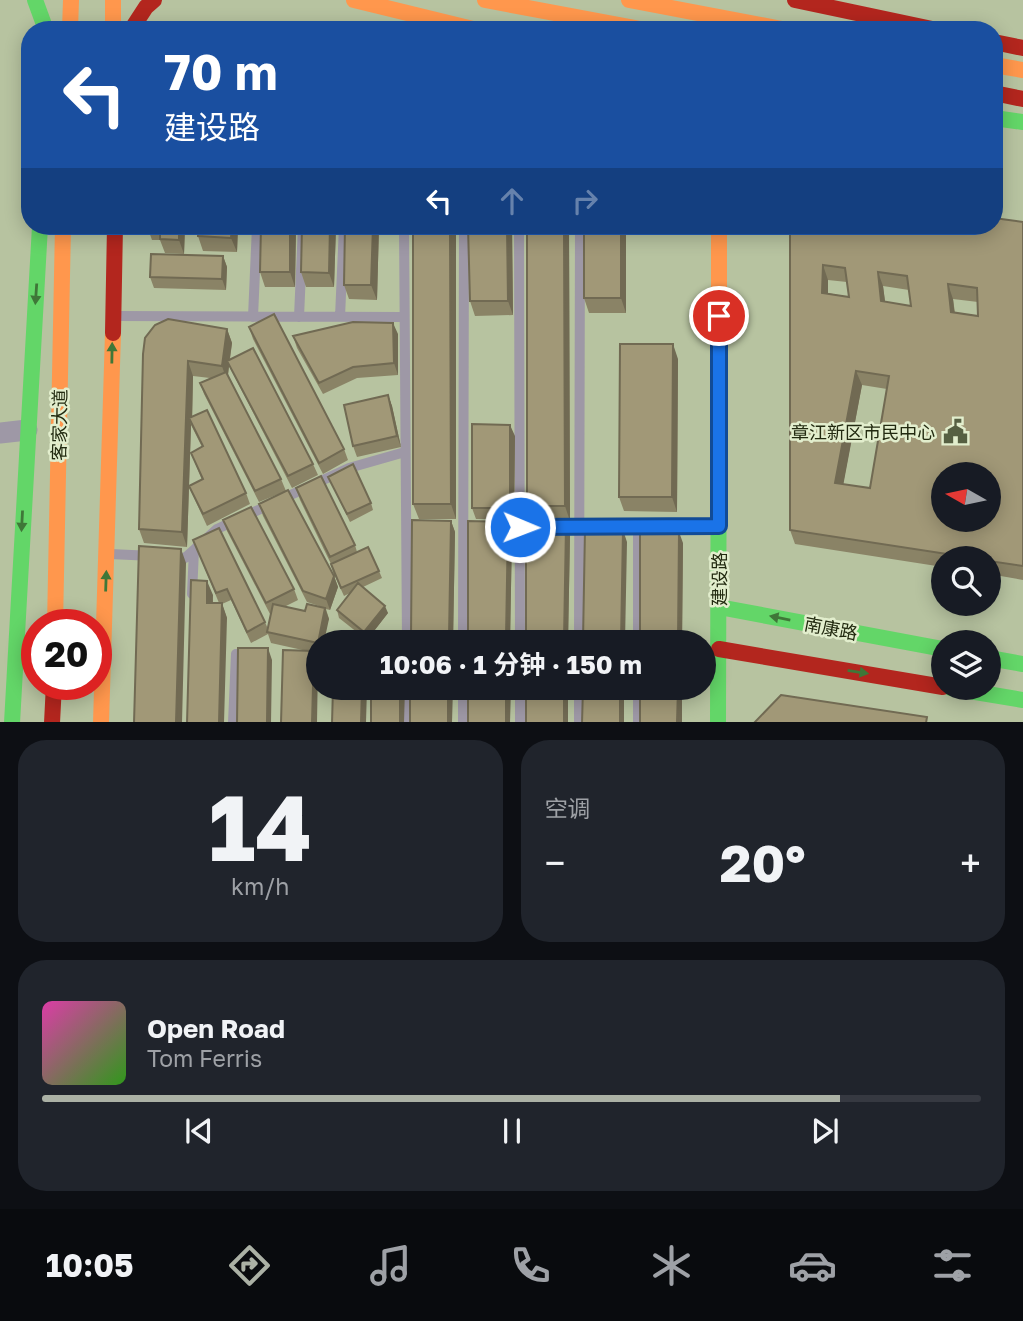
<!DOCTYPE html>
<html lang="zh">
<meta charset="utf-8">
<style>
body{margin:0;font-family:"Golos Text","Noto Sans SC",sans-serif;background:#20242c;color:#f1f3f6;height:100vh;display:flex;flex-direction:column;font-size:26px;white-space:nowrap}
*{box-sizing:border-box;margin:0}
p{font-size:23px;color:#9ea1a6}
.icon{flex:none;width:38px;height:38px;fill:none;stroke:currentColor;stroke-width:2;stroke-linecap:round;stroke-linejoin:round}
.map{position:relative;height:722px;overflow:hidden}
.panel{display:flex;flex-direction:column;gap:18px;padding:18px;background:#0d0f14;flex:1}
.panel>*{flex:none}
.guide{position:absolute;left:21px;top:21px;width:982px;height:214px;border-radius:28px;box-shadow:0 4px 18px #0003;background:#1a4fa0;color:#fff;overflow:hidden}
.needle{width:46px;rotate:279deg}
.buttons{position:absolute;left:931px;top:462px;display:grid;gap:14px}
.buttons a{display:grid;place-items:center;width:70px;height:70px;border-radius:50%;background:#171b24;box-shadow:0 4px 18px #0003;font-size:35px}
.speed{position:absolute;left:21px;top:609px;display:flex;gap:14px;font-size:35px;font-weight:700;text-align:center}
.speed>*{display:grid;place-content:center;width:91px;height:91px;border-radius:50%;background:#171b24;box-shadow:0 4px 18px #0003;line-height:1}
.speed .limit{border:10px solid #d22;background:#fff;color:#111}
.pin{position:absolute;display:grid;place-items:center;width:60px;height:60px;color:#fff;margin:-30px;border:4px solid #fff;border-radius:50%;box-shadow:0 2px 7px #0007}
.me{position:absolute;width:77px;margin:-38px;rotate:91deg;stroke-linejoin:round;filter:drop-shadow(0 0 5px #0008)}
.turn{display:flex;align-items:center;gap:24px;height:147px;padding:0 28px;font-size:32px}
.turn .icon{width:91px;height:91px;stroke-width:2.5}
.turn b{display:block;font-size:49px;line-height:60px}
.lanes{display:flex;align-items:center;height:66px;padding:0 28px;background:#0003;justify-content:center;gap:35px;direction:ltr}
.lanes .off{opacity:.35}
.big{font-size:52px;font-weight:700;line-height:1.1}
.panel .card{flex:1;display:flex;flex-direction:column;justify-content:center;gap:10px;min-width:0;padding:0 24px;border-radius:28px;background:#20242c}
.panel .dial{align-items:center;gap:0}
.dial b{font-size:91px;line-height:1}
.song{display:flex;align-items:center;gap:21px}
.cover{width:84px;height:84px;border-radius:10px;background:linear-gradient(135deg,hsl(320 70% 55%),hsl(110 70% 35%))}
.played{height:7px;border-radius:4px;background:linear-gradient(90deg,#abb1a5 85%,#363941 85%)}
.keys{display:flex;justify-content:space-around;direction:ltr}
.heat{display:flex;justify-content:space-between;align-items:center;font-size:38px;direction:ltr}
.panel .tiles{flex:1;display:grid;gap:18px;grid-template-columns:1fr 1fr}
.card:last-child{grid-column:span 2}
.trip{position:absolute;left:306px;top:630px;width:410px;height:70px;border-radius:35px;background:#171b24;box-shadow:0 4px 18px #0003;font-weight:700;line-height:70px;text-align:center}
.dock{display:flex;height:112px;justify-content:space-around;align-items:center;background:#090b0e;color:#9ea1a6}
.dock .icon{width:49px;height:49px}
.dock .current{color:#abb1a5}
.dock b{font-size:32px;color:#f1f3f6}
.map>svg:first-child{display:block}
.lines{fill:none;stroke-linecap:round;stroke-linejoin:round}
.lane{stroke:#9e98a6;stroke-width:10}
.street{stroke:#9e98a6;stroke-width:21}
.fast{stroke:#63d668;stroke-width:16}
.slow{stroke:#ff974d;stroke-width:16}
.jam{stroke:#b3261e;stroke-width:16}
.wall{fill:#8a8366;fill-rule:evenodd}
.shaded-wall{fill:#716a53}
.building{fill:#a19877;stroke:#716a53;stroke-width:2;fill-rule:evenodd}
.oneway{fill:#3f7738}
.route-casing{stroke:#114b97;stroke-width:18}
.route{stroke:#1a73e8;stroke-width:12}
.labels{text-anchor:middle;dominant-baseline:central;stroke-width:5;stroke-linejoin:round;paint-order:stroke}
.street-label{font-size:18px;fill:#222a10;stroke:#e2eecd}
.poi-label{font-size:18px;fill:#222a10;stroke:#e2eecd;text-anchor:end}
</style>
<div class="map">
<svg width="1023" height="723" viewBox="0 0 1023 723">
<rect width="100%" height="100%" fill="#b7c3a0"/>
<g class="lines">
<path class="lane" d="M404,226L407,642
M519,226L520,642
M116,316L403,317
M253,317L257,226
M299,317L303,226
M340,317L344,226
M556,527L718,526
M110,554L153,556
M173,557L185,558L217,529L349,468L405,452
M192,594L194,550
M463,642L464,226
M579,642L580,226
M638,642V526
M408,688V723
M520,688V723
M579,688V723
M233,723L236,654
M463,723V688
M638,723V688"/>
<path class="street" d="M0,433L27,430"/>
<path class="fast" d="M35,0L46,30
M994,118L1023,122
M719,607L943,649
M989,658L1023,664
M951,688L1023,700
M12,723L40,226
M718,723L719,337"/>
<path class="slow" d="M113,0V30
M354,0L477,30
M485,0L646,30
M629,0L787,30
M70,30L71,0
M994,65L1023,70
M719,337V226
M55,625L63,226
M101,723L113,333"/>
<path class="jam" d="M795,0L937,30
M131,30L146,7L154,0
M994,42L1023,48
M994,93L1023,99
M113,333L115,226
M719,649L943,687
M52,723L54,684"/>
</g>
<path class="wall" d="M1023,222V580L989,574V558H943V567L795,544L790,530V226ZM828,280L847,282L849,297L828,293ZM883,286L909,290L911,306L885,302ZM953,299L978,302V316L955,313ZM862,385L887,389L870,488L843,484Z
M147,226H185L184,254L165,253L160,240H152Z
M238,226L237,252L203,251L198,236Z
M296,226L295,287H265L260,272Z
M336,226L334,287H306L301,272Z
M345,226H379L377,300L349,299L344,285Z
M413,226H456V519H419L413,504Z
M512,226L513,315L475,316L470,301Z
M527,226H569L570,521H532L527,506Z
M584,226H626V313H589L584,298Z
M223,256L227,267L226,290L154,288L150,277Z
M249,327L344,449L348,460L323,474L253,339Z
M227,329L232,343L230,359L313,464L318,475L292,488L229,366L228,376L281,479L286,491L259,502L204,394L200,383L210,378L193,376L192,417L246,493L250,504L207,526L189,487L187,547L144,543L139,529L143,354ZM191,425L202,447L191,453L202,480L189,486Z
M398,334V375L357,378L323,394L297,348L293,336Z
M678,359L677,512L624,511L619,497Z
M388,395L392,406L401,447L357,457L353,446Z
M515,436L514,519H476L472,508Z
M328,477L371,503L373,510L350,522Z
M296,488L355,545L357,552L379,571L382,578L363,587L388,613L367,640L339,618L337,610L350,593L344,596L333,572L331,564L300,500Z
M259,504L334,576L338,587L330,610L326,609L329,619L318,642V654L315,653L318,663L307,651L271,643L268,634L251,643L231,600L222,604L227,618L187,723L213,595V603H219L193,540L265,622L268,629L271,613L270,614L227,531L223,520L294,589L298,600L284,607L305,611L319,606L307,602L263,516Z
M451,521L455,532L453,642H413L411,637Z
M508,522L512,533L510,642H469L468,638Z
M566,525L570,536L568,642H526V640Z
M683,543L682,642H640V641Z"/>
<path class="shaded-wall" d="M179,226H185L184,254L179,240Z
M232,226H238L237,252L231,238Z
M290,226H296L295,287L290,272Z
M330,226H336L334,287L329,273Z
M373,226H379L377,300L371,285Z
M450,226H456V519L451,504Z
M507,226H512L513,315L508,301Z
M564,226H569L570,521L565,506Z
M621,226H626V313L621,298Z
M223,256L227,267L226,290L222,279Z
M823,265L828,280V307L822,293Z
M878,272L883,286L887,316L881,301Z
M948,284L953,299L956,327L951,312Z
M393,323L398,334V375L394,363Z
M227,329L232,343L229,364L227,361L229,366L227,381L222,366Z
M673,344L678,359L677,512L672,497Z
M188,361L193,376L192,423L189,418L191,425L187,547L182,532Z
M856,371L862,385L841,497L835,483Z
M388,395L392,406L401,447L397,436Z
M510,425L515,436L514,519L510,508Z
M451,521L455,532L453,642H451L449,637Z
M508,522L512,533L510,642H507L506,638Z
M566,525L570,536L568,642H564V640Z
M623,530L627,542L625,642H621Z
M679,532L683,543L682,642H678Z
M181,549L186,563L182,723H176Z
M334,576L338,587L330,610L326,599Z
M207,581L213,595L212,617L207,603Z
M222,603L227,618L224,723H219Z
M385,606L388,613L367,640L364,632Z
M325,608L329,619L324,642H318V646V643Z
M268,648L272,660L271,723H267Z
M314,651L318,663L317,723H312Z
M362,688H367L366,723H361Z
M400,688H405L404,723H400Z
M448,688H453L452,723H448Z
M506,688H511L510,723H506Z
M564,688H568V723H564Z
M620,688H624V723H620Z
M678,688H682V723H677Z"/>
<path class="building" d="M994,218L1023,222V566L989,561V558H973L790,530V226H994ZM823,265L845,268L849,297L822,293ZM878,272L907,276L911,306L881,301ZM948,284L977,288L978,316L951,312ZM856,371L889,376L870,488L835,483ZM943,474H989V520H943Z
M156,226H179V240L160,239V226Z
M198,226H232L231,238L198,236Z
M261,226H290V272H260Z
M302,226H330L329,273L301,272Z
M345,226H373L371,285H344Z
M413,226H450L451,504H413Z
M468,226H507L508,301H470Z
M527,226H564L565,506H527Z
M584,226H621V298H584Z
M151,254L223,256L222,279L150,277Z
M274,314L344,449L319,463L249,327Z
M168,319L227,329L222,366L188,361L182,532L139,529L143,354L145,338L155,325Z
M353,322L393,323L394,363L353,367L319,383L293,336Z
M620,344H673L672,497H619Z
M253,348L313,464L288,476L227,361Z
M226,372L281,479L255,491L200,383Z
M388,395L397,436L353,446L344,405Z
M207,410L246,493L203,514L189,486L203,479L191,453L203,446L189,418Z
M472,424L510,425V508H472Z
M353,464L371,503L347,514L328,477Z
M321,476L355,545L330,557L296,488Z
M288,490L334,576L326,599L303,591L259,504Z
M251,507L294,589L266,603L223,520Z
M412,520L451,521L449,637H411Z
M468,521L508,522L506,638H468Z
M526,524L566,525L564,640H526Z
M219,528L265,622L247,632L227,589L216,593L193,540Z
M585,529L623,530L621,642L583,641Z
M640,531L679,532L678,642L640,641Z
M139,546L181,549L176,723H134Z
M368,547L379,571L341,588L331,564Z
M191,580L207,581V603H222L219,723H187Z
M358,583L385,606L364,632L337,610Z
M273,604L305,611L307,604L325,608L318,643L267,632Z
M238,648H268L267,723H237Z
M283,650L314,651L312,723H281Z
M333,688H362L361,723H332Z
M371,688H400V723H371Z
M410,688H448V723H410Z
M468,688H506V723H468Z
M526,688H564V723H526Z
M583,688H620V723H582Z
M640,688H678L677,723H640Z
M781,695L927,717L926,723H754Z"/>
<defs><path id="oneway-solid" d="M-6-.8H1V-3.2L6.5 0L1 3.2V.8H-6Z" transform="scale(1.75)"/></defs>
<g class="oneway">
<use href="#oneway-solid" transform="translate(36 294) rotate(94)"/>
<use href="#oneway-solid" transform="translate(112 353) rotate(-89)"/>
<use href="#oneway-solid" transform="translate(22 521) rotate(93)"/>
<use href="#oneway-solid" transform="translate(106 581) rotate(-88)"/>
<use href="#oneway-solid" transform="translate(780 618) rotate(-169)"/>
<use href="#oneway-solid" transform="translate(858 672) rotate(9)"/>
</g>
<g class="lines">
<defs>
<path id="route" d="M520,527L719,526V316"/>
</defs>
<use href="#route" class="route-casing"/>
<use href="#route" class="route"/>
</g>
<defs>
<symbol id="civic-bare" viewBox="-9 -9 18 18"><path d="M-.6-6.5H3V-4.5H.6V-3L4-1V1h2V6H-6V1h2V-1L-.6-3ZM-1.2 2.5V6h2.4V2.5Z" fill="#566042" stroke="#e2eecd" stroke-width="2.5" paint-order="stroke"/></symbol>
</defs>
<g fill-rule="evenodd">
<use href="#civic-bare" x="938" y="414" width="35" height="35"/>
</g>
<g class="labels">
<g class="street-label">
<text transform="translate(59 425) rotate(-89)">客家大道</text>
<text transform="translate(719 579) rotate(-90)">建设路</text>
<text transform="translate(831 628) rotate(11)">南康路</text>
</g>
<g class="poi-label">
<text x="935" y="432">章江新区市民中心</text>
</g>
</g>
</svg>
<div class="buttons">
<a><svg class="needle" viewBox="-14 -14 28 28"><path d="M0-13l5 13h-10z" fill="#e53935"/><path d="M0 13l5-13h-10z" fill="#9ea1a6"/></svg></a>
<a><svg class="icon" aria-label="search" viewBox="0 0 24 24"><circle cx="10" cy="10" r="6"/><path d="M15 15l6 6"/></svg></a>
<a><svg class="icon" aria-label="layers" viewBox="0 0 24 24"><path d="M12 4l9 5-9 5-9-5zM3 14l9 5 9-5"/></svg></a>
</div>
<div class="speed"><div class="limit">20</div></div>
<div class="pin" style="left:719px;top:316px;background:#d93025"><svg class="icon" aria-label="arrive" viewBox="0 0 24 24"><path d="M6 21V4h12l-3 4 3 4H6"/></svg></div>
<svg class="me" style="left:520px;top:527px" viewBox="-20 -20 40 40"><circle r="17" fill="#1a73e8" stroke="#fff" stroke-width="3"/><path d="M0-11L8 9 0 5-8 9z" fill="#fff"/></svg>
<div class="trip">10:06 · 1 分钟 · 150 m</div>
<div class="guide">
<div class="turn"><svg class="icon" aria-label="left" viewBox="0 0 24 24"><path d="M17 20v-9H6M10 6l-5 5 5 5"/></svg><div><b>70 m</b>建设路</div></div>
<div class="lanes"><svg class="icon" aria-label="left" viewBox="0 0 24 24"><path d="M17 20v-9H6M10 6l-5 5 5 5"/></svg><svg class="icon off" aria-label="ahead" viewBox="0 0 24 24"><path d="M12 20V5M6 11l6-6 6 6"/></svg><svg class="icon off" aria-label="right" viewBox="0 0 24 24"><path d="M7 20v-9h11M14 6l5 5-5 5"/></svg></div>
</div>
</div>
<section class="panel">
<div class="tiles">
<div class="card dial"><b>14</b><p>km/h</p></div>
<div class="card"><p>空调</p>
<div class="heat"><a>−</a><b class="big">20°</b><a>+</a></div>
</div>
<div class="card">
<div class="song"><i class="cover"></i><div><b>Open Road</b><p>Tom Ferris</p></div></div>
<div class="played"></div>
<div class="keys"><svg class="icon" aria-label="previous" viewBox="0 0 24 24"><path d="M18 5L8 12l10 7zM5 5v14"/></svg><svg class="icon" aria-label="pause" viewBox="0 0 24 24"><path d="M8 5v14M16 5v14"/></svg><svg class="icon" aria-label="next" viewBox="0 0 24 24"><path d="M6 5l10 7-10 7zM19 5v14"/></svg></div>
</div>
</div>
</section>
<nav class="dock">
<b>10:05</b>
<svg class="icon current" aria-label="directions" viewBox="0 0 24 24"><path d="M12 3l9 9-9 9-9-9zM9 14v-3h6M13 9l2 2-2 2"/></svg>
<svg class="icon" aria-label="music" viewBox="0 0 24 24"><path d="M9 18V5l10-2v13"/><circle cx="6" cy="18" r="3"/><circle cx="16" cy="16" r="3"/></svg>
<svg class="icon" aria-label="phone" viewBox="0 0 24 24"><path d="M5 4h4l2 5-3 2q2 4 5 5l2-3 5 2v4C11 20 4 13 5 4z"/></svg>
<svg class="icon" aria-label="climate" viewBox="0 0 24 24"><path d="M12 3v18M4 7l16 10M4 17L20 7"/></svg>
<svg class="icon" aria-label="car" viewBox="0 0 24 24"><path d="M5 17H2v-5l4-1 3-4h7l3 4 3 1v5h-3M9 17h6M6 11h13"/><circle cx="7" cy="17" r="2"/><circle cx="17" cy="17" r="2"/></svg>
<svg class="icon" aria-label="filters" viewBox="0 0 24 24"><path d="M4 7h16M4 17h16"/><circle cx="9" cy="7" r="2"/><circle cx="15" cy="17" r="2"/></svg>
</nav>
